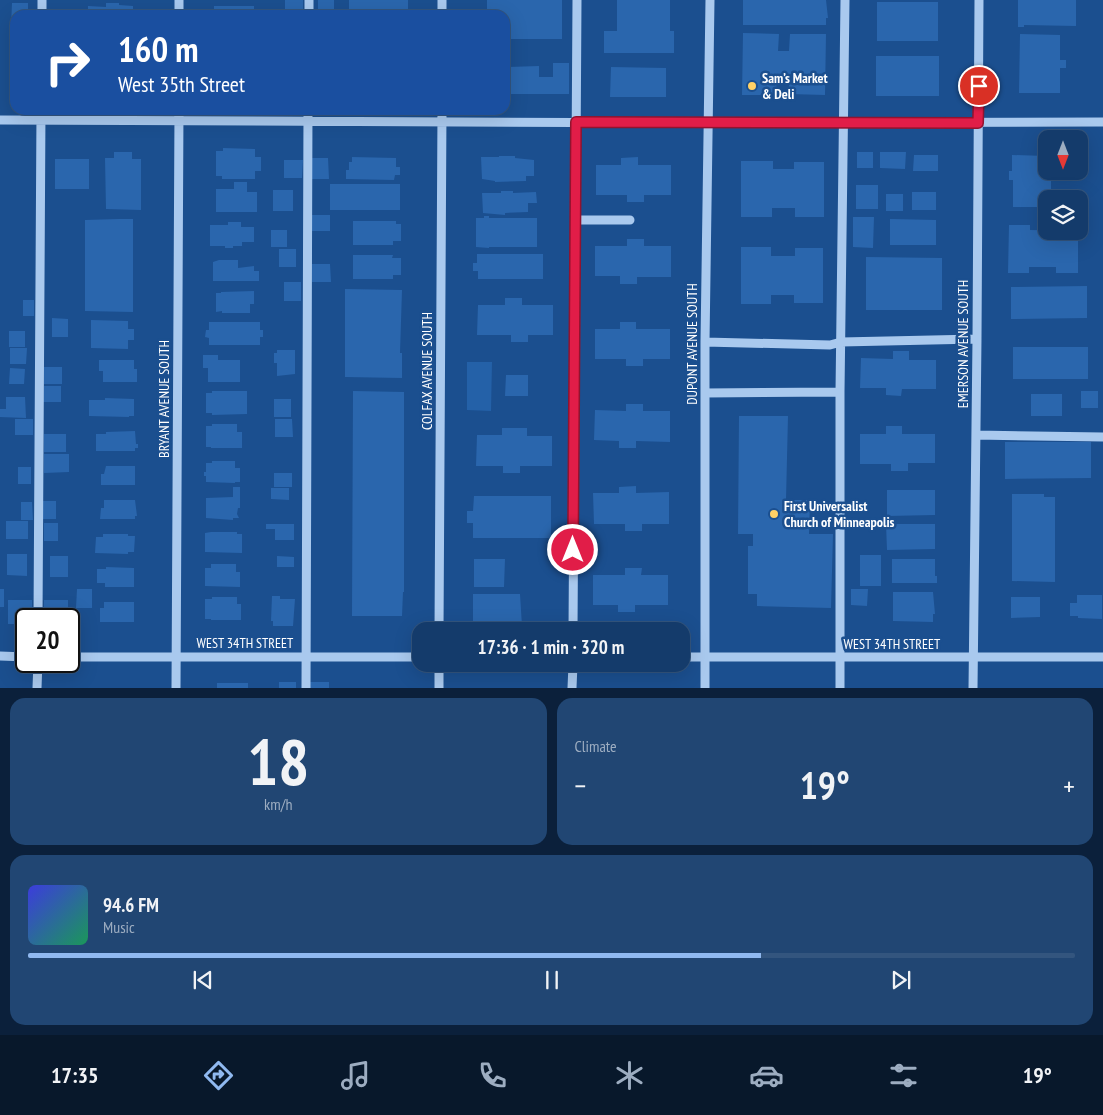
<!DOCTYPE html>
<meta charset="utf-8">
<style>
body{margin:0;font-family:"PT Sans Narrow",sans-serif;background:#214673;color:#f1f3f6;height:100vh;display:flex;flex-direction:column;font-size:19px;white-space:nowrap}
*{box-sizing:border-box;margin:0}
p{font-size:16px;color:#9dadc1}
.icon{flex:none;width:28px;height:28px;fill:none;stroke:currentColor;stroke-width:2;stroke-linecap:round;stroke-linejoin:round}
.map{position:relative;height:688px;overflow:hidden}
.side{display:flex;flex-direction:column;gap:10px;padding:10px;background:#0b203b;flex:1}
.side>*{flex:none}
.banner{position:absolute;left:10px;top:10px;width:500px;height:105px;border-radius:15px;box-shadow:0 5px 20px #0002,0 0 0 1px #33557e;background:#1a4fa0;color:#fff;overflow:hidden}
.needle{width:32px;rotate:180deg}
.tools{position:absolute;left:1038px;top:130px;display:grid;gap:10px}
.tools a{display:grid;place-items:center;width:50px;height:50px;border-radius:10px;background:#143b6b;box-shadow:0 5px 20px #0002,0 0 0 1px #33557e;font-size:25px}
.speed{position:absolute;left:15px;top:608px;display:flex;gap:10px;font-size:25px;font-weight:700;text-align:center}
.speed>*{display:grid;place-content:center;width:65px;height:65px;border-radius:50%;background:#143b6b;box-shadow:0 5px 20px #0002,0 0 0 1px #33557e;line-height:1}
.speed .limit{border:2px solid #111;border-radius:8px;background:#fff;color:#111}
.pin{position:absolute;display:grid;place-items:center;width:42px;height:42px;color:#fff;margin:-21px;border:2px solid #fff;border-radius:50%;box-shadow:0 1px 5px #0007}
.me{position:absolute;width:55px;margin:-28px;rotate:0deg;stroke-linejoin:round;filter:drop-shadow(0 0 4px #0008)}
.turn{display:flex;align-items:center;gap:18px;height:105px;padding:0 25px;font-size:22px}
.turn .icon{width:65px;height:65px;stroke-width:2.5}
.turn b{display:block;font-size:35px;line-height:42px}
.big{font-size:38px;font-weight:700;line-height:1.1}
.side .tile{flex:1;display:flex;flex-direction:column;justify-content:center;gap:8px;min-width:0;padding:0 18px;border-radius:15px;background:#214673}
.side .dial{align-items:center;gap:0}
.dial b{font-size:65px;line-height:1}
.song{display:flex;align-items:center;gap:15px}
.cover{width:60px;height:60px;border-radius:8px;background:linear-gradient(135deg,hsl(240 70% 55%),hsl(150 70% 35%))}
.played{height:5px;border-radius:2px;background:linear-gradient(90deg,#90b9f0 70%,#33557e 70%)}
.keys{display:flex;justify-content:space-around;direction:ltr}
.heat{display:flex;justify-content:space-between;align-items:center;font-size:28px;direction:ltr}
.side .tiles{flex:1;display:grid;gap:10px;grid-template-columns:1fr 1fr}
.tile:last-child{grid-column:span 2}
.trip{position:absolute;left:412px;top:622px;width:278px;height:50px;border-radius:15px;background:#143b6b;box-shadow:0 5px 20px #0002,0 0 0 1px #33557e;font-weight:700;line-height:50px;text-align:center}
.tabs{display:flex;height:80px;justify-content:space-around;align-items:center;background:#08182b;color:#9dadc1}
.tabs .icon{width:35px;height:35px}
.tabs .selected{color:#90b9f0}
.tabs b{font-size:22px;color:#f1f3f6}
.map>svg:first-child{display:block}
.green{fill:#2461a8}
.building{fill:#2a66ad}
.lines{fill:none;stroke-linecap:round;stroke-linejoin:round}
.minor{stroke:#a9c9ee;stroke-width:9}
.route-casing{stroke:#92132f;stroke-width:12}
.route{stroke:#e11d48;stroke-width:9}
.poi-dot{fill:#ffd166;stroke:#1b4f8f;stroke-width:2}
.labels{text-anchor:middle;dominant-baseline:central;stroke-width:5;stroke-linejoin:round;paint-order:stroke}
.poi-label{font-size:14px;font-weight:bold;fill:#fff;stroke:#1b4f8f;text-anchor:start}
.street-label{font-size:14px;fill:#fff;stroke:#1b4f8f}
</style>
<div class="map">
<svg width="1103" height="688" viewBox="0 0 1103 688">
<rect width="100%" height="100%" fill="#1b4f8f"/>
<path class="green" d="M467,362H492L491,411L467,410Z"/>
<path class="building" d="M285,0H303V12H285Z
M318,0H334V15H318Z
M349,0H408V13H404V15H349Z
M487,0H562V39H505V15H487Z
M617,0H670V31H674V53H604V31H617Z
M743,0H826L828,18H826V25H743Z
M1018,0H1076V26L1024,25V27H1018Z
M877,2H938V41H877Z
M12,3H28V15H15V26H11Z
M106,3H119V5L133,6V15H88V6L106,7Z
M214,6H254V15H214Z
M743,33L779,34L778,51H789L790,34H826L825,95L789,94V78H777L776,95H742Z
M1020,34L1060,35V60H1066V68H1060V93H1019Z
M876,56H939V96H876Z
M553,63H569V94H505V67L539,66V77H553Z
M9,65H15V86H9Z
M611,67L666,68V97H610Z
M223,148L255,149V157H261V171H255V179H222V176H216V151H223Z
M114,152H132V159H141V210L106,209L105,158H114Z
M857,152H873V168H857Z
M880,152H906L905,169L880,168Z
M914,155H938V171H913Z
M1012,155L1046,156V171L1054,173V179H1051V199H1046V207H1013V180H1009V171H1012Z
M499,156H515V158L534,160V176H526V181L495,182V181L482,179L481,157H499Z
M352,157L396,158V167H400V175H395L394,180L346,179V170H349V162H352Z
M638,157V165H671V195H644V202H627V195H596V165H621V158Z
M311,158H328L329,179H311Z
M55,159H89V189H55Z
M284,160H303L302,178H284Z
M741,161H773V169H794V162H824V217H795V208H772V217H741Z
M234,182H247V192H257V212H216V189H234Z
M330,184H400V210H330Z
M856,185H878V209H856Z
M273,190H293V211H273Z
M501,191H513V193L536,192L537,203H528V212L505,213V215L483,213L482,193H501Z
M912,192H936V210H912Z
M886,194H903V211H886Z
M312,215H330V231H312Z
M484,216H489V218H537V247H489V248L476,247V218H484Z
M853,217H874L873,248L853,247Z
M119,219H133V312L85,311V220Z
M890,219L936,220V245H890Z
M353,221H396V224H401V241H393V245H353Z
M228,222H241V227H254V242H242V246H233V248H225V246H210V225H228Z
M1009,225H1030V230L1078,231V273H1056V267H1029V273H1008Z
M271,230H287V247H271Z
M627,239H644V246H671V277H637V284H620V276H595V246H627Z
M741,247H771V256H795V248H823V303H794V295H771V304H741Z
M279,249H296V267H279Z
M477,254H543V279H478V271H473V263H477Z
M353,255H393L392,258H401V275H393V279H353Z
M866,257L942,258V310H866Z
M219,260H238V268L254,266V271H259V281H213V262Z
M312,264H330L331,282H312Z
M284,282H301V301H284Z
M1087,286V318L1011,319V287Z
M345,289L402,290L400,353H402V378L345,377Z
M254,291V304H250V313H222V311L216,312V293H221V292Z
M505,298H522V305H553V335H528V342H511V335H477L478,305H505Z
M23,300H34V316H23Z
M52,318L68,319V337H52Z
M91,320L128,321V329H134V340H128V349L91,348Z
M209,322H260V330H263V337H260V345H209V338L205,337L206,330H209Z
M620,322H636V329H670V359H643V366H626V359H595V329H620Z
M9,331H25V347H9Z
M1013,347H1088V379H1013Z
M10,348H27L26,364H10Z
M277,350H295V374L277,376V363H274V353H277Z
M893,351H909V360H936V389H902L901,396L886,395V388H860L861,358L893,359Z
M203,355H218V360H240V382H208V368H203Z
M99,360H134V369H137V382H103V371H99Z
M44,367H62V384H44Z
M10,368L25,369L24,384H9Z
M506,375H528V396H505Z
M44,386H61V402H43Z
M212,391H247V414L212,415V413H206V393H212Z
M353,391L404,392V592H403L402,616H352Z
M1081,391H1098V408H1081Z
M1031,394H1062V416H1031Z
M6,397H25L26,418L0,417V409H6Z
M105,398L134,399V416H129V417L89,416V400H105Z
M274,399H291V417H274Z
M626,404H643V411H670V442L636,441V448H619V441L594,440L595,410L626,411Z
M739,416H788L786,500H810L809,534H833L831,608L757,606V594H748V546H753V534H738Z
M15,419H33V435H15Z
M275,419H292L293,437H275Z
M212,424H237V432H242V448H211V447H206V426H212Z
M886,426H902V434H935V463H908V471H891V464H860V434H886Z
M502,428H527V436H552V466H520V473H503V466H476L477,435H502Z
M135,431L136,444H138V448H135V451H96V434H106V432Z
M44,434H66V452H44Z
M1005,442H1091V478L1005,479Z
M44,454H69V472L44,473Z
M212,461H235V468H240V482H235V483L206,482V476H204V472H206V463H212Z
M106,466H135V485H101V474H104Z
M18,467H31V484H18Z
M274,473H292V487H274Z
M636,486V493L669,492V524H642V531H625V524H594L593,493H619V487Z
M233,487H240V508H238L237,514L239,518H233V520L206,518V498L233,497Z
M271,488H289V500L271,499Z
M887,490H935V515L887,516Z
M1012,494H1044V497H1055V582L1012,581Z
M474,496H551V538H473V523H467V511H473Z
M104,500H135L137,516H135V519H100L101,508H104Z
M43,501H56V519H43Z
M21,502H32L33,520H21Z
M6,521H28V539H6Z
M44,523H58V541H44Z
M266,524H294V540H275V529H266Z
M886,524H935V549L887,550Z
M211,532H237V534H242V553L205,552V533Z
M103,534H128V536H135L134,552H128V554L95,553L96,537H103Z
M7,554H27V576L7,575Z
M860,555H881V586H860Z
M50,556H68V577H50Z
M277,556L294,557V567H277Z
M474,559H505L504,587H474Z
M892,559H935V576H937V583H892Z
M211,564H236V572H240V587L205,586V568H211Z
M106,567L134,568V587H105V583H97V569H106Z
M625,568H642L641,575H668V605H635V612H618V605H593V575H625Z
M0,589H4V607H0Z
M77,589H92V608H76Z
M851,589H868L867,606L851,605Z
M893,592H933L935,614H933V622L893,621Z
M473,594H520L522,626L473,625Z
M1077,595H1102V619L1078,618V616H1070V603H1077Z
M272,596H280V599H295L293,626H273V621H271Z
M212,597H237V604H241V620H211V619H205V599H212Z
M1011,597H1040V617L1011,618Z
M8,600H32V619H26V624H8Z
M44,600H68V619H44Z
M104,602H134V622H100V608H104Z
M279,682H296V688H279Z
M307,682H329V688H307Z
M217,683H248V688H217Z"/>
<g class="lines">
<path class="minor" d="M179,0V15
M42,15V0
M309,15V0
M442,15V0
M0,120L709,123L1103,122
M576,220H630
M705,342L830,345L841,342L977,339
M705,393L840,392
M976,435L1103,437
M38,619L41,110
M439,631L442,110
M573,631L577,0
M0,656L26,657
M69,657H421
M681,657H1103
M37,688L38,661
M176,688L179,110
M306,688L308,110
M439,688V664
M572,688L573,664
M705,688V342L710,0
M840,688V392L845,0
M973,688L977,339L979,0"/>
</g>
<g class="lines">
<defs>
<path id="route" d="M573,550L576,122L978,123L979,86"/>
</defs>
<use href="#route" class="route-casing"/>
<use href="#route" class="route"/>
</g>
<g class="poi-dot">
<circle cx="752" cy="86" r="5"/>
<circle cx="774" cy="514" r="5"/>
</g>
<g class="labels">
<g class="poi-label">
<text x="762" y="78">Sam’s Market<tspan x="762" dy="16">&amp; Deli</tspan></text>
<text x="784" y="506">First Universalist<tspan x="784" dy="16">Church of Minneapolis</tspan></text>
</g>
<g class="street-label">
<text transform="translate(692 344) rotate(-90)">DUPONT AVENUE SOUTH</text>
<text transform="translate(963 344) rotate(-90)">EMERSON AVENUE SOUTH</text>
<text transform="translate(427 371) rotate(-90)">COLFAX AVENUE SOUTH</text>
<text transform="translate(164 399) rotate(-90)">BRYANT AVENUE SOUTH</text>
<text x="245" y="643">WEST 34TH STREET</text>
<text x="892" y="644">WEST 34TH STREET</text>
</g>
</g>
</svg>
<div class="tools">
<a><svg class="needle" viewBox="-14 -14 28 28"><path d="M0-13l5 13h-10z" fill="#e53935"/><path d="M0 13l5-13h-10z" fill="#9dadc1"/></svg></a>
<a><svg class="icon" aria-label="layers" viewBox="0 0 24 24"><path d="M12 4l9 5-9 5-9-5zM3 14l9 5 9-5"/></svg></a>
</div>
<div class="speed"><div class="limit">20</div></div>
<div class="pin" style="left:979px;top:86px;background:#d93025"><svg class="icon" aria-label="arrive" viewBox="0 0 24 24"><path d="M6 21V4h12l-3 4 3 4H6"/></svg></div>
<svg class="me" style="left:573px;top:550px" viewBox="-20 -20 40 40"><circle r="17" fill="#e11d48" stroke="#fff" stroke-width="3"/><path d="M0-11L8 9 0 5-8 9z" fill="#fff"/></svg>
<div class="trip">17:36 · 1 min · 320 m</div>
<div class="banner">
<div class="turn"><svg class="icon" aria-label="right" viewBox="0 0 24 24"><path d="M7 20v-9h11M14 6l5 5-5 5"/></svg><div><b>160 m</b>West 35th Street</div></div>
</div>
</div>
<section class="side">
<div class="tiles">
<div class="tile dial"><b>18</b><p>km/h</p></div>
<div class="tile"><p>Climate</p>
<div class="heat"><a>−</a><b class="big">19°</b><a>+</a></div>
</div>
<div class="tile">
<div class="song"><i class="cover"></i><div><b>94.6 FM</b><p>Music</p></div></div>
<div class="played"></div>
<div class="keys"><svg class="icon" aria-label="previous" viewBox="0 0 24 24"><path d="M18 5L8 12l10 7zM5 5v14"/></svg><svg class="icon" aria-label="pause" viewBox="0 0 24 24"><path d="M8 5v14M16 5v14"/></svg><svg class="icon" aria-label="next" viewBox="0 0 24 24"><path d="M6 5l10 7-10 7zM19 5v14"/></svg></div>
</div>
</div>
</section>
<nav class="tabs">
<b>17:35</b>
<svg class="icon selected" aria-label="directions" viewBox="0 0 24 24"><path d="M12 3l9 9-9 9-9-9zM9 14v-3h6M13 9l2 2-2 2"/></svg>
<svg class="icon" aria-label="music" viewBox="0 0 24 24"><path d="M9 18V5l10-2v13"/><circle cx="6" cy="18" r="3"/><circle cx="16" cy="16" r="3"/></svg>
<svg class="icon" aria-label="phone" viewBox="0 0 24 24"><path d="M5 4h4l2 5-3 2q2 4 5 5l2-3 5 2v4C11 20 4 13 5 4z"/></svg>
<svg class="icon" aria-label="climate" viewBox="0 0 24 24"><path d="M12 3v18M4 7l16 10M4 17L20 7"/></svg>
<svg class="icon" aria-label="car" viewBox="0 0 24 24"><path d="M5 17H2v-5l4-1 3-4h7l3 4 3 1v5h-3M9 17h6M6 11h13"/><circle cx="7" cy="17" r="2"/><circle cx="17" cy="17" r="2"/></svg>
<svg class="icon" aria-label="filters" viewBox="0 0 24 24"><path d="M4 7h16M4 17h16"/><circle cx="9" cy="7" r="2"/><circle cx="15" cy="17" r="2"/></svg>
<b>19°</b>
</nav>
